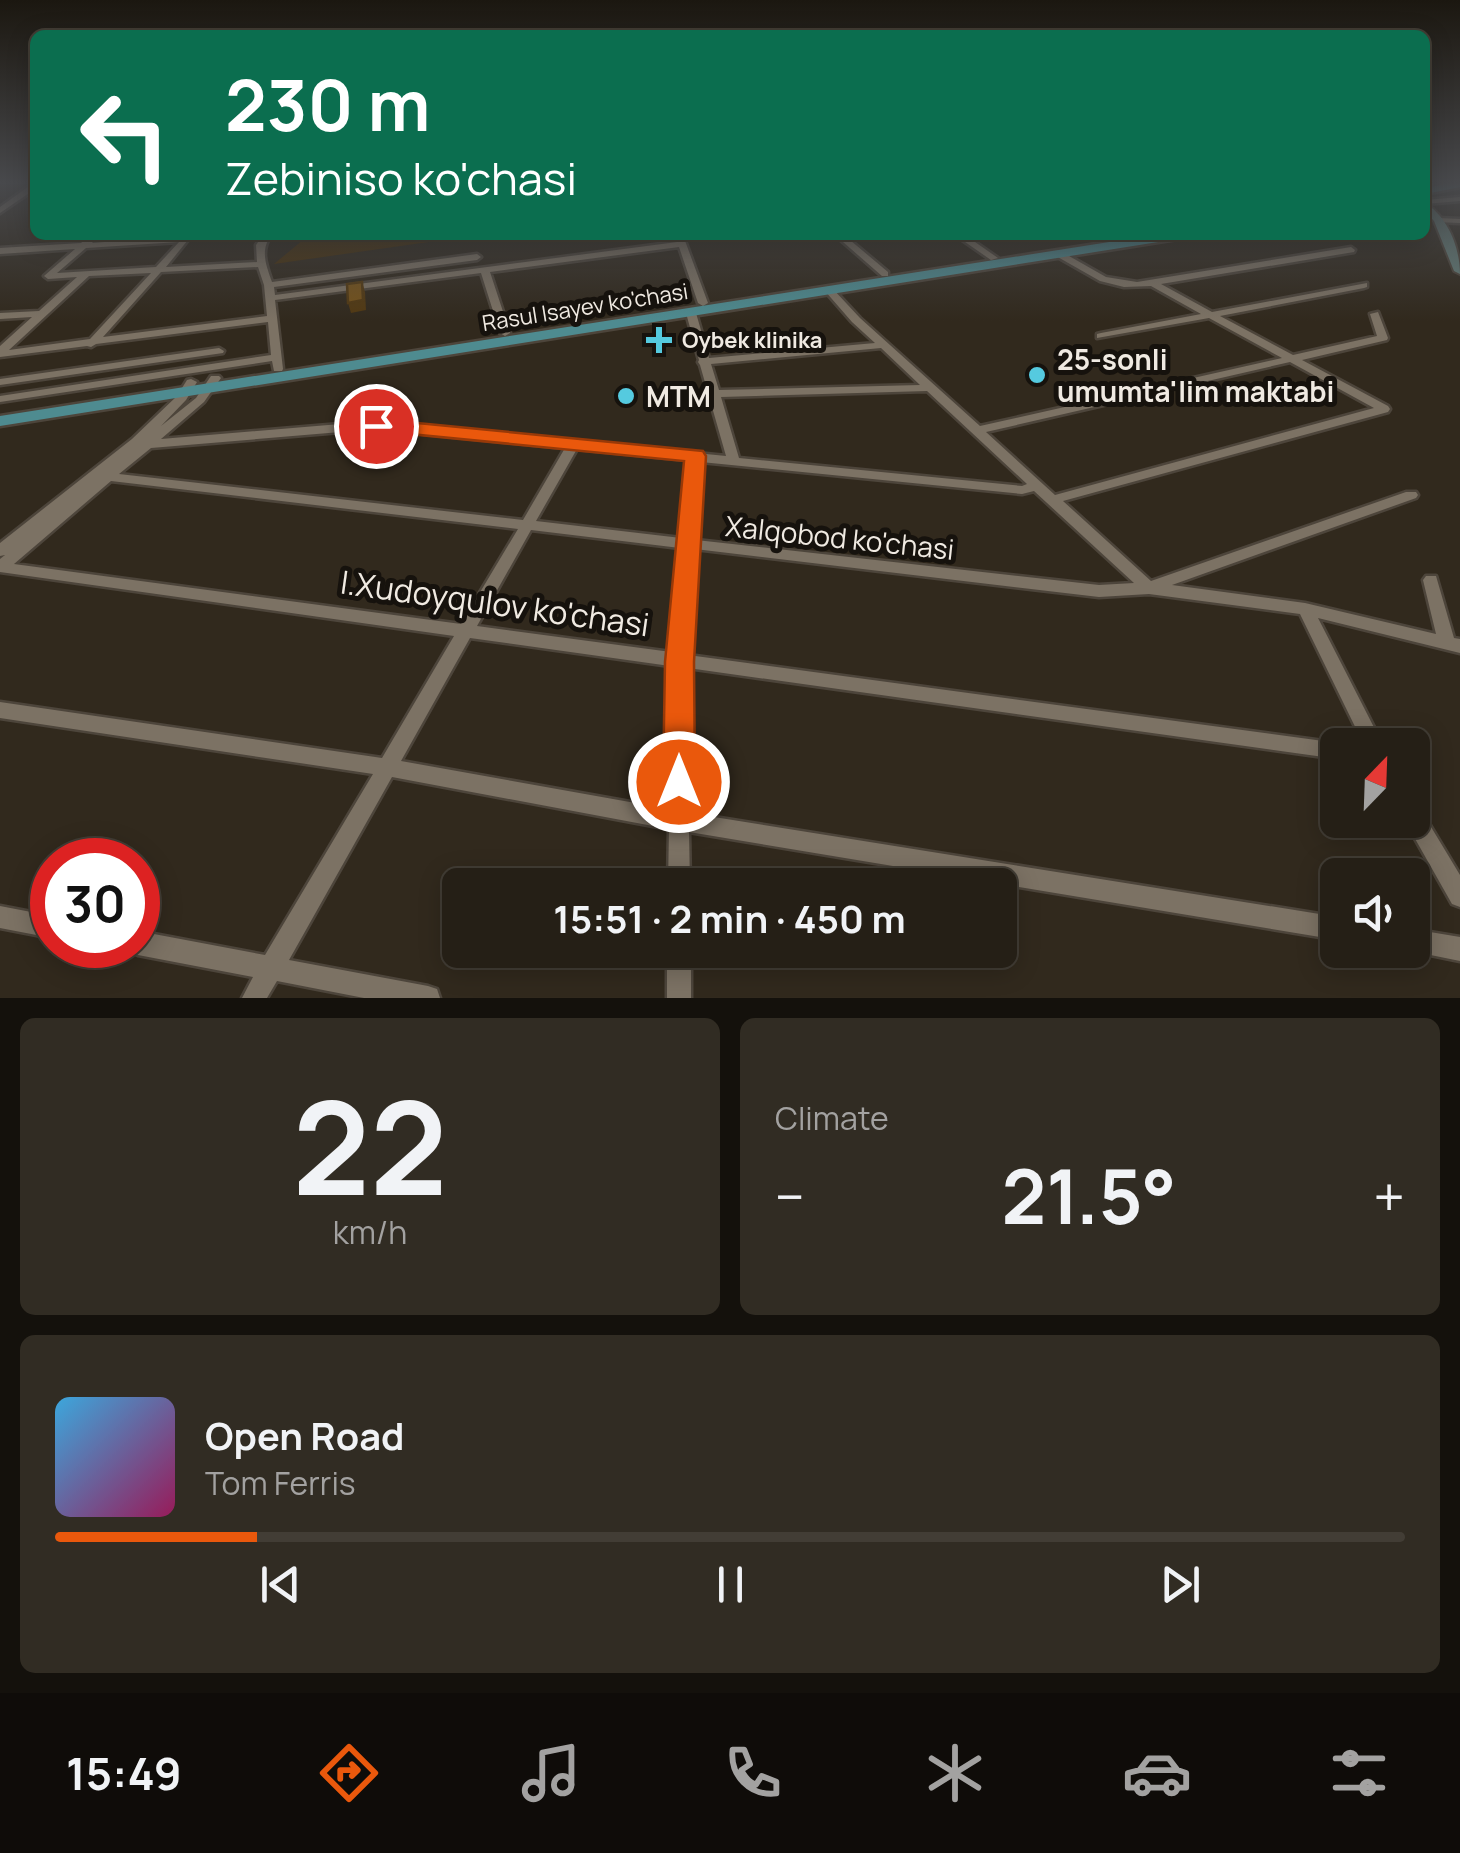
<!DOCTYPE html>
<meta charset="utf-8">
<style>
body{margin:0;font-family:Manrope,sans-serif;background:#312c23;color:#f1f3f6;height:100vh;display:flex;flex-direction:column;font-size:38px;white-space:nowrap}
*{box-sizing:border-box;margin:0}
p{font-size:32px;color:#a3a2a1}
.icon{flex:none;width:55px;height:55px;fill:none;stroke:currentColor;stroke-width:2;stroke-linecap:round;stroke-linejoin:round}
.map{position:relative;height:998px;overflow:hidden}
.details{display:flex;flex-direction:column;gap:20px;padding:20px;background:#14110c;flex:1}
.details>*{flex:none}
.banner{position:absolute;left:30px;top:30px;width:1400px;height:210px;border-radius:15px;box-shadow:0 5px 25px #0003,0 0 0 2px #423d35;background:#0b6e4f;color:#fff;overflow:hidden}
.needle{width:65px;rotate:23deg}
.controls{position:absolute;left:1320px;top:728px;display:grid;gap:20px}
.controls a{display:grid;place-items:center;width:110px;height:110px;border-radius:15px;background:#251f16;box-shadow:0 5px 25px #0003,0 0 0 2px #423d35;font-size:50px}
.speed{position:absolute;left:30px;top:838px;display:flex;gap:20px;font-size:50px;font-weight:700;text-align:center}
.speed>*{display:grid;place-content:center;width:130px;height:130px;border-radius:50%;background:#251f16;box-shadow:0 5px 25px #0003,0 0 0 2px #423d35;line-height:1}
.speed .limit{border:15px solid #d22;background:#fff;color:#111}
.pin{position:absolute;display:grid;place-items:center;width:85px;height:85px;color:#fff;margin:-42px;border:5px solid #fff;border-radius:50%;box-shadow:0 2px 10px #0007}
.me{position:absolute;width:110px;margin:-55px;rotate:0deg;stroke-linejoin:round;filter:drop-shadow(0 0 8px #0008)}
.turn{display:flex;align-items:center;gap:35px;height:210px;padding:0 30px;font-size:45px}
.turn .icon{width:130px;height:130px;stroke-width:2.5}
.turn b{display:block;font-size:70px;line-height:85px}
.big{font-size:75px;font-weight:700;line-height:1.1}
.details .tile{flex:1;display:flex;flex-direction:column;justify-content:center;gap:15px;min-width:0;padding:0 35px;border-radius:15px;background:#312c23}
.details .dial{align-items:center;gap:0}
.dial b{font-size:130px;line-height:1}
.song{display:flex;align-items:center;gap:30px}
.cover{width:120px;height:120px;border-radius:15px;background:linear-gradient(135deg,hsl(200 70% 55%),hsl(330 70% 35%))}
.played{height:10px;border-radius:5px;background:linear-gradient(90deg,#ea580c 15%,#423d35 15%)}
.keys{display:flex;justify-content:space-around;direction:ltr}
.heat{display:flex;justify-content:space-between;align-items:center;font-size:55px;direction:ltr}
.details .tiles{flex:1;display:grid;gap:20px;grid-template-columns:1fr 1fr}
.tile:last-child{grid-column:span 2}
.trip{position:absolute;left:442px;top:868px;width:575px;height:100px;border-radius:15px;background:#251f16;box-shadow:0 5px 25px #0003,0 0 0 2px #423d35;font-weight:700;line-height:100px;text-align:center}
.menu{display:flex;height:160px;justify-content:space-around;align-items:center;background:#0f0c09;color:#a3a2a1}
.menu .icon{width:70px;height:70px}
.menu .selected{color:#ea580c}
.menu b{font-size:45px;color:#f1f3f6}
.map>svg:first-child{display:block}
.green{fill:#47300c}
.lines{fill:none;stroke-linecap:round;stroke-linejoin:round}
.street-casing{stroke:#4d453b;stroke-width:5}
.secondary-casing{stroke:#4d453b;stroke-width:4}
.primary-casing{stroke:#4d453b;stroke-width:5}
.street{fill:#7c7264;fill-rule:evenodd}
.secondary{fill:#657f7a;fill-rule:evenodd}
.primary{fill:#4e8b90;fill-rule:evenodd}
.shaded-wall{fill:#523912}
.building{fill:#75521a;stroke:#523912;stroke-width:2.5}
.route{fill:#ea580c;stroke:#983908;stroke-width:2.5}
.poi-dot{fill:#55cadf;stroke:#16120d;stroke-width:4}
.labels{text-anchor:middle;dominant-baseline:central;stroke-width:10;stroke-linejoin:round;paint-order:stroke}
.far-street-label{font-size:22px;fill:#f0eae2;stroke:#16120d}
.far-poi-label{font-size:22px;font-weight:bold;fill:#f0eae2;stroke:#16120d;text-anchor:start}
.poi-label{font-size:28px;font-weight:bold;fill:#f0eae2;stroke:#16120d;text-anchor:start}
.street-label{font-size:28px;fill:#f0eae2;stroke:#16120d}
.near-street-label{font-size:32px;fill:#f0eae2;stroke:#16120d}
</style>
<div class="map">
<svg width="1460" height="998" viewBox="0 0 1460 998">
<rect width="100%" height="100%" fill="#31291d"/>
<path class="green" d="M309,235H478L274,264Z"/>
<g class="lines">
<defs>
<path id="street" d="M32,184H35V189L0,213V207Z
M1460,197V201L1425,204V200Z
M1439,218L1460,219V223L1436,222L1435,220Z
M91,235H100L92,243L192,235L166,267L257,262L256,245L263,235H271C260,251 266,265 272,282L477,254L481,257L477,260L274,287L275,295L677,242L676,238L680,236L684,238L708,303L703,306L698,303L679,247L490,272L510,333L505,336L500,333L481,273L275,300L283,369L282,371H274L272,361L0,402V396L271,355L268,322L96,344L91,347L87,346L0,357V346L32,317L0,319V313L39,311L77,277L48,279L44,276L75,249L0,254V248L81,243ZM179,242L156,267L57,273L86,248ZM258,267L264,285L267,316L103,337L161,272ZM151,273L90,339L9,350L89,276Z
M835,235H844L888,272V276H882Z
M955,235H965L998,258L991,260Z
M1351,247L1355,250L1354,252L1161,284L1212,312L1367,283V287L1364,288L1220,316L1293,355L1377,336L1370,314L1378,312L1388,338L1387,340L1302,360L1388,406L1390,409L1388,412L1063,501L1151,581L1406,492H1416L1418,495L1416,498L1172,585L1305,603L1436,634L1423,580L1426,576H1436L1454,638L1460,639V653L1318,618L1383,745H1364L1300,614L1149,594L1099,597L695,549L688,655L1338,743L1345,745H1338V759L688,668L689,813L1338,917V940L689,832L690,885H668L669,829L392,777L289,960L428,986L437,989L440,998H364L277,981L267,998H242L253,977L138,955L130,951L127,945H138V931L265,955L373,774L0,718V702L382,758L454,636L0,572V559L5,555L0,556V543L132,439L177,396L187,380L191,379L197,382L186,400L161,426L196,398L211,376H219L221,378L204,402L161,439L376,421L726,456L700,365L698,362L699,360L686,313L688,311L696,313L709,358L875,343L852,322L825,291L833,289L860,318L980,426L1282,358L1209,318L1097,338V334L1101,333L1201,314L1151,286L1124,287L1100,281L1056,256V252H1062L1106,277L1137,282ZM881,348L920,385L719,390L711,364ZM1290,362L1374,408L1055,495L986,432ZM927,391L1027,484L1022,486L739,458L721,397ZM376,429L565,448L523,520L119,474L151,448ZM577,449L688,460L681,538L536,521ZM701,462L1022,494L1034,491L1134,583L1099,585L696,540ZM111,481L518,529L461,624L14,564ZM531,530L680,548L671,652L477,626ZM470,638L670,666L669,809L401,761Z
M219,348L224,351L223,353L0,385V379Z
M1412,805L1419,807L1460,875V907L1452,904L1405,821L1412,820Z
M0,906L52,916V938L0,928Z
M1412,929L1460,937V961L1406,950H1412Z
M667,950H691V998H667Z"/>
<path id="secondary" d="M1425,203C1448,217 1460,248 1460,274L1454,271L1434,221L1425,211Z"/>
<path id="primary" d="M1456,182H1460V187L1425,194V188Z
M1154,235H1183L1177,239L0,426V416Z"/>
</defs>
<use href="#street" class="street-casing"/>
<use href="#secondary" class="secondary-casing"/>
<use href="#primary" class="primary-casing"/>
<use href="#street" class="street"/>
<use href="#secondary" class="secondary"/>
<use href="#primary" class="primary"/>
</g>
<path class="shaded-wall" d="M362,282L365,292L366,310L351,313L348,303Z"/>
<path class="building" d="M362,282L363,300L348,303L347,284Z"/>
<linearGradient id="sky" x2="0" y2="1"><stop stop-color="#1b1710"/><stop offset="0.57" stop-color="#48494c"/><stop offset="1" stop-color="#48494c" stop-opacity="0"/></linearGradient>
<rect width="1460" height="321" fill="url(#sky)"/>
<path class="route" d="M376,419L703,451L706,456L694,662L695,782L691,792L679,796L667,792L663,782L665,662L684,461L369,430V421Z"/>
<g class="poi-dot">
<path d="M654 325h10v10h10v10h-10v10h-10v-10h-10v-10h10z"/>
<circle cx="1037" cy="375" r="10"/>
<circle cx="626" cy="396" r="10"/>
</g>
<g class="labels">
<g class="far-street-label">
<text transform="translate(585 307) rotate(-9)">Rasul Isayev ko'chasi</text>
</g>
<g class="far-poi-label">
<text x="682" y="340">Oybek klinika</text>
</g>
<g class="poi-label">
<text x="1057" y="359">25-sonli<tspan x="1057" dy="32">umumta'lim maktabi</tspan></text>
<text x="646" y="396">MTM</text>
</g>
<g class="street-label">
<text transform="translate(840 537) rotate(6)">Xalqobod ko'chasi</text>
</g>
<g class="near-street-label">
<text transform="translate(495 603) rotate(8)">I.Xudoyqulov ko'chasi</text>
</g>
</g>
</svg>
<div class="controls">
<a><svg class="needle" viewBox="-14 -14 28 28"><path d="M0-13l5 13h-10z" fill="#e53935"/><path d="M0 13l5-13h-10z" fill="#a3a2a1"/></svg></a>
<a><svg class="icon" aria-label="sound" viewBox="0 0 24 24"><path d="M4 9h4l5-4v14l-5-4H4zM17 9q2 3 0 6"/></svg></a>
</div>
<div class="speed"><div class="limit">30</div></div>
<div class="pin" style="left:376px;top:426px;background:#d93025"><svg class="icon" aria-label="arrive" viewBox="0 0 24 24"><path d="M6 21V4h12l-3 4 3 4H6"/></svg></div>
<svg class="me" style="left:679px;top:782px" viewBox="-20 -20 40 40"><circle r="17" fill="#ea580c" stroke="#fff" stroke-width="3"/><path d="M0-11L8 9 0 5-8 9z" fill="#fff"/></svg>
<div class="trip">15:51 · 2 min · 450 m</div>
<div class="banner">
<div class="turn"><svg class="icon" aria-label="left" viewBox="0 0 24 24"><path d="M17 20v-9H6M10 6l-5 5 5 5"/></svg><div><b>230 m</b>Zebiniso ko'chasi</div></div>
</div>
</div>
<section class="details">
<div class="tiles">
<div class="tile dial"><b>22</b><p>km/h</p></div>
<div class="tile"><p>Climate</p>
<div class="heat"><a>−</a><b class="big">21.5°</b><a>+</a></div>
</div>
<div class="tile">
<div class="song"><i class="cover"></i><div><b>Open Road</b><p>Tom Ferris</p></div></div>
<div class="played"></div>
<div class="keys"><svg class="icon" aria-label="previous" viewBox="0 0 24 24"><path d="M18 5L8 12l10 7zM5 5v14"/></svg><svg class="icon" aria-label="pause" viewBox="0 0 24 24"><path d="M8 5v14M16 5v14"/></svg><svg class="icon" aria-label="next" viewBox="0 0 24 24"><path d="M6 5l10 7-10 7zM19 5v14"/></svg></div>
</div>
</div>
</section>
<nav class="menu">
<b>15:49</b>
<svg class="icon selected" aria-label="directions" viewBox="0 0 24 24"><path d="M12 3l9 9-9 9-9-9zM9 14v-3h6M13 9l2 2-2 2"/></svg>
<svg class="icon" aria-label="music" viewBox="0 0 24 24"><path d="M9 18V5l10-2v13"/><circle cx="6" cy="18" r="3"/><circle cx="16" cy="16" r="3"/></svg>
<svg class="icon" aria-label="phone" viewBox="0 0 24 24"><path d="M5 4h4l2 5-3 2q2 4 5 5l2-3 5 2v4C11 20 4 13 5 4z"/></svg>
<svg class="icon" aria-label="climate" viewBox="0 0 24 24"><path d="M12 3v18M4 7l16 10M4 17L20 7"/></svg>
<svg class="icon" aria-label="car" viewBox="0 0 24 24"><path d="M5 17H2v-5l4-1 3-4h7l3 4 3 1v5h-3M9 17h6M6 11h13"/><circle cx="7" cy="17" r="2"/><circle cx="17" cy="17" r="2"/></svg>
<svg class="icon" aria-label="filters" viewBox="0 0 24 24"><path d="M4 7h16M4 17h16"/><circle cx="9" cy="7" r="2"/><circle cx="15" cy="17" r="2"/></svg>
</nav>
